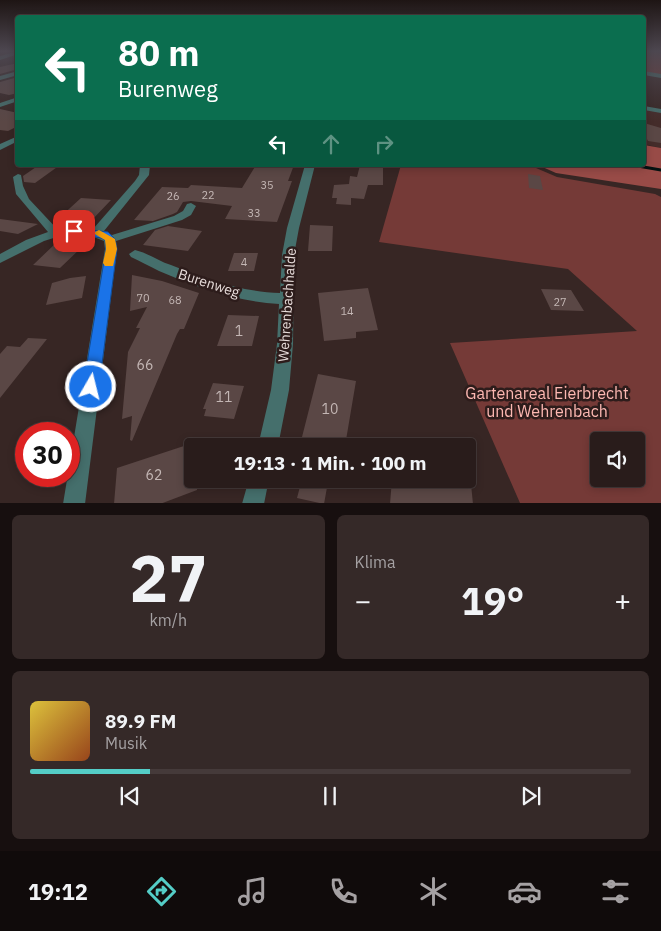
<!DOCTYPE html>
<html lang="de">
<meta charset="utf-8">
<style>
body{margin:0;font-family:"IBM Plex Sans",sans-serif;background:#352928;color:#f1f3f6;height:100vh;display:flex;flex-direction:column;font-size:19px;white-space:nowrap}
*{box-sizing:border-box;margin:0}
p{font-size:16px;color:#a5a1a3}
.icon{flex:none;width:28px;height:28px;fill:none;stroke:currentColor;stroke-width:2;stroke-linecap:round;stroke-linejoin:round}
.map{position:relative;height:503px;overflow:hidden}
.side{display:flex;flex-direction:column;gap:12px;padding:12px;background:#170f0f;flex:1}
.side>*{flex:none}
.top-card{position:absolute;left:15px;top:15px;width:631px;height:152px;border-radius:5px;box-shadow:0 2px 8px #0003,0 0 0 1px #453a3a;background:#0b6e4f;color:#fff;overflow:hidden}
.fabs{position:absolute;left:590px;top:432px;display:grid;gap:10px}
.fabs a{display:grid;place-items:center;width:55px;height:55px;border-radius:5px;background:#291c1b;box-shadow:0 2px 8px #0003,0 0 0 1px #453a3a;font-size:25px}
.speed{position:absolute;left:15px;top:422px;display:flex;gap:10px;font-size:25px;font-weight:700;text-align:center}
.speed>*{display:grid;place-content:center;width:65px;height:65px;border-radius:50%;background:#291c1b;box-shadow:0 2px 8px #0003,0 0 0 1px #453a3a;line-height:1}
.speed .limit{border:8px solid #d22;background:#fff;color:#111}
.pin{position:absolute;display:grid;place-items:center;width:42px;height:42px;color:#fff;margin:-21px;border-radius:10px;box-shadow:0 2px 8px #0006}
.me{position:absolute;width:55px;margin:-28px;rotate:8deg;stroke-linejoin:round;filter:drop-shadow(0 0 4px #0008)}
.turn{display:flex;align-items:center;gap:18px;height:105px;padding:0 20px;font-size:22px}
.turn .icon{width:65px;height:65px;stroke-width:2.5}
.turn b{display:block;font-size:35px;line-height:42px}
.lanes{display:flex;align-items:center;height:48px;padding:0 20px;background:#0003;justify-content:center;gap:25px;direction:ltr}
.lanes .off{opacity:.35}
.big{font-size:38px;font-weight:800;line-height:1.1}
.side .tile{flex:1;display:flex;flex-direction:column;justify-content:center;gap:8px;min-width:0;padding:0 18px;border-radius:8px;background:#352928}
.side .dial{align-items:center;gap:0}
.dial b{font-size:65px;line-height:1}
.song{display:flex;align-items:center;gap:15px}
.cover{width:60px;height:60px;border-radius:8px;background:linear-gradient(135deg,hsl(50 70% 55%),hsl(20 70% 35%))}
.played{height:5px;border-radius:2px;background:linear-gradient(90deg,#54cdc7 20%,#453a3a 20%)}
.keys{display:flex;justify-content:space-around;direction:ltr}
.heat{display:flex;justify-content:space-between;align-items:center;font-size:28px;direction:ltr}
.side .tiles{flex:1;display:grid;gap:12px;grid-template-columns:1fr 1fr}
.tile:last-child{grid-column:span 2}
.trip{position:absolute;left:184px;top:438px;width:292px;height:50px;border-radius:5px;background:#291c1b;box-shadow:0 2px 8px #0003,0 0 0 1px #453a3a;font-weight:800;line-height:50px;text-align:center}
.tabs{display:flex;height:80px;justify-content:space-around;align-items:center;background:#100b0b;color:#a5a1a3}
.tabs .icon{width:35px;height:35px}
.tabs .active{color:#54cdc7}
.tabs b{font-size:22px;color:#f1f3f6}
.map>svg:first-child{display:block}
.built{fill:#442c2a}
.green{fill:#753a37;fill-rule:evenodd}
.forest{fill:#984b47}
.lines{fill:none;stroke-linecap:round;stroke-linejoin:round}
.stream{stroke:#041211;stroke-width:3}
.building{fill:#5a4745}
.minor{fill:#456f6c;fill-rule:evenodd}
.route{fill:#1a73e8;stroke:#114b97}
.slow{fill:#f59e0b}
.labels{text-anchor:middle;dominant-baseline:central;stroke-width:5;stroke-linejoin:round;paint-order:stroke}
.number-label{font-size:11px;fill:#c4b7b5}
.street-label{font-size:14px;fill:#e7dcda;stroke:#2d1c1b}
.near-number-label{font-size:14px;fill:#c4b7b5}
.near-park-label{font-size:16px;fill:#fdb8b2;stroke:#2d1c1b}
</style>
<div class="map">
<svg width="661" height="504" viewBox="0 0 661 504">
<rect width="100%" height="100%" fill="#372624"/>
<path class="built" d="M644,109L661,112V148L644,144Z"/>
<path class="green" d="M644,51H655L661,54V75L644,71Z
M401,165H529L557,177L655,194L661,197V503H520L450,343L637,331L568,269L379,242ZM599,441H636V479H599Z"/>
<path class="forest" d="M644,145L661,148V189L556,173L538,165H644Z"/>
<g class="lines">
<path class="stream" d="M632,165L661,170"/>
</g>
<path class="building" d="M18,63V69L0,74V67Z
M18,77V93L9,95L0,93V82Z
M0,109L18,113V126L8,131L0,130Z
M644,123L661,128V143L648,141L644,133Z
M39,165H60L35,183L24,182L23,176Z
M256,165H294L288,181H292L277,222L225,219L232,206L191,201L183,202L177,212L173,214L153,221L134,220L162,187L188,188L191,185L242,188Z
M360,165H383V185H368L364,199L351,198V205L336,204L337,198H332L334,185L349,184L350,176L357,177Z
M528,174L540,176L543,190L529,188Z
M81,198L111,200L91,221L58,219Z
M0,219L38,224L18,234L0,231Z
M310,225L333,226L332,251H308Z
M168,226L202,231L188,251L143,245L155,230Z
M56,243L82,247L60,268L33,265Z
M234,253H258L254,271H228Z
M132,275L162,281L199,293L184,329H180L177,334L132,441L130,440L132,416L122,419L128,352L140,328H136L147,307L130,311Z
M86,276L82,298L46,305L52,283L70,278Z
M368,288L378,330L356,332V338L324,341L318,293Z
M541,289L571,290L584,311L551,310Z
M228,315L259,316L252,346H217Z
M28,338L47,339L0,398V354L7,346L20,347Z
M318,374L356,381L345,446L302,437Z
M213,383L244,386L234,419L204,416L206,409H203Z
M190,444L192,479H197V490L160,504H114L117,468Z
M302,479H314L328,482L324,504L297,498Z
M392,479H448L471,484L473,504H390Z"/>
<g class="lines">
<path class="minor" d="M18,51V54L0,60V56Z
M18,71V75L0,80V76Z
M644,71L661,74V78L644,75Z
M18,97V101L0,107V103Z
M644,106L661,109V113L644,110Z
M18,136V141L0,150V144Z
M140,165H150L149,175L104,231L112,235L174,216L183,211L187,204L191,203L196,206L191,215L182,220L116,241L117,249L85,504H63L105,249L104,241L91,236H60L44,241L0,263V254L26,240L48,232L16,194L13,177L18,174L21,175L23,186L29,199L58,230L93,229L135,181L139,175Z
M305,165H315L299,228L294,255L293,344L289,390L278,446H258L271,390L277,344L279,304C238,302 196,287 159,271C149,266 140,261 131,257L129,254L135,250C148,253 158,261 171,265C205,279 242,292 280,293L282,255L287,228Z
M249,479H269L264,504H242Z"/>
</g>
<linearGradient id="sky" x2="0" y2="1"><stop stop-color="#1e1514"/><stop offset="0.42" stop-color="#4d4750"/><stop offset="1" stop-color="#4d4750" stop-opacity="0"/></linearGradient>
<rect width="661" height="122" fill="url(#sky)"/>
<path class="route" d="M74,228L108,232L115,239L117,249L99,387L96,392L91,395L85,392L83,387L106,249L105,240L101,238L70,233L69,231Z"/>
<path class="slow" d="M99,230L115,239L117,249L113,266H105L103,263L106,249L105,240L93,233Z"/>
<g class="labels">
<g class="number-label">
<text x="267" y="185">35</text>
<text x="208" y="195">22</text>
<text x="173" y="196">26</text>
<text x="254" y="213">33</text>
<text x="244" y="262">4</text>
<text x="143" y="298">70</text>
<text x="175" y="300">68</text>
<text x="560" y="302">27</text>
<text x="347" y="311">14</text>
</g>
<g class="street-label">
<text transform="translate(209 283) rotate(18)">Burenweg</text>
<text transform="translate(287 305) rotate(-86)">Wehrenbachhalde</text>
</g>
<g class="near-number-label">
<text x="239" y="331">1</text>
<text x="145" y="365">66</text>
<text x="224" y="397">11</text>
<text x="330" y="409">10</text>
<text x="154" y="475">62</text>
</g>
<g class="near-park-label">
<text x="547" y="393">Gartenareal Eierbrecht<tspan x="547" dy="18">und Wehrenbach</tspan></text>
</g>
</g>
</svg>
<div class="fabs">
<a><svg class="icon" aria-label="sound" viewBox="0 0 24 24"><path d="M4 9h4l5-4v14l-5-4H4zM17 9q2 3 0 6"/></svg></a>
</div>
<div class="speed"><div class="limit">30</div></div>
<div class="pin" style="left:74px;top:231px;background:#d93025"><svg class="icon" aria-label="arrive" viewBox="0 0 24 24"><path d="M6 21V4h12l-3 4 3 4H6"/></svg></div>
<svg class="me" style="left:91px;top:387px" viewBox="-20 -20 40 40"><circle r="17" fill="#1a73e8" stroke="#fff" stroke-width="3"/><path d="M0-11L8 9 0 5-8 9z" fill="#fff"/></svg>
<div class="trip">19:13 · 1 Min. · 100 m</div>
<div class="top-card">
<div class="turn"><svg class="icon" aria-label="left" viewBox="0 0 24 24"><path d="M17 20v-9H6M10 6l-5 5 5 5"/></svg><div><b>80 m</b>Burenweg</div></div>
<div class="lanes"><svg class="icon" aria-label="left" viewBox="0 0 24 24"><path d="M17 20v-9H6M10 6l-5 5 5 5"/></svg><svg class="icon off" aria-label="ahead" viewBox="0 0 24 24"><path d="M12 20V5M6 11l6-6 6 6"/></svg><svg class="icon off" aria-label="right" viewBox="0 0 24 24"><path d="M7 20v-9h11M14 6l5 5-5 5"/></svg></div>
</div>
</div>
<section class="side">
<div class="tiles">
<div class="tile dial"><b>27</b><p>km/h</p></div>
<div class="tile"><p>Klima</p>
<div class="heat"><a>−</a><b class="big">19°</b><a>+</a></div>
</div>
<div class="tile">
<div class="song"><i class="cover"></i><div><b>89.9 FM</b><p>Musik</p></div></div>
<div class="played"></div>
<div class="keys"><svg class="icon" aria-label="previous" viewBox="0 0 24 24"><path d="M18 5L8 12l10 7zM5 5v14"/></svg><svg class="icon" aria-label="pause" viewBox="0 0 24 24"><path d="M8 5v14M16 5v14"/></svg><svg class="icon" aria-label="next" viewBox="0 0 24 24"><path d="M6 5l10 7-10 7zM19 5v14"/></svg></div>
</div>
</div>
</section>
<nav class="tabs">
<b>19:12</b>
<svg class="icon active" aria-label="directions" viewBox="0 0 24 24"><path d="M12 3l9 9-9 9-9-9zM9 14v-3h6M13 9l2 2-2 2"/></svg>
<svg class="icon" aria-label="music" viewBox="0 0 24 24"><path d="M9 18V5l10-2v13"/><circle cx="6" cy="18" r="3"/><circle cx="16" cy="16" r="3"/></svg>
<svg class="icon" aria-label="phone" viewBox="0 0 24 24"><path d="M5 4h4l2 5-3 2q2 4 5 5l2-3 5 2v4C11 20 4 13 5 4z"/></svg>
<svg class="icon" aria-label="climate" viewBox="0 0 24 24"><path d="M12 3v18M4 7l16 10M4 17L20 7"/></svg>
<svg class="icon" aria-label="car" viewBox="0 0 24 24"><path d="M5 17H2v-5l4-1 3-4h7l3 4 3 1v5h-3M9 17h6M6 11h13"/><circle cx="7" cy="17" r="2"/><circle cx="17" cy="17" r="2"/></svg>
<svg class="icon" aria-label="filters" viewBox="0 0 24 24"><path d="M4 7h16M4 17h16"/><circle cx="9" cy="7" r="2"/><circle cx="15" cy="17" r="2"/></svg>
</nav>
